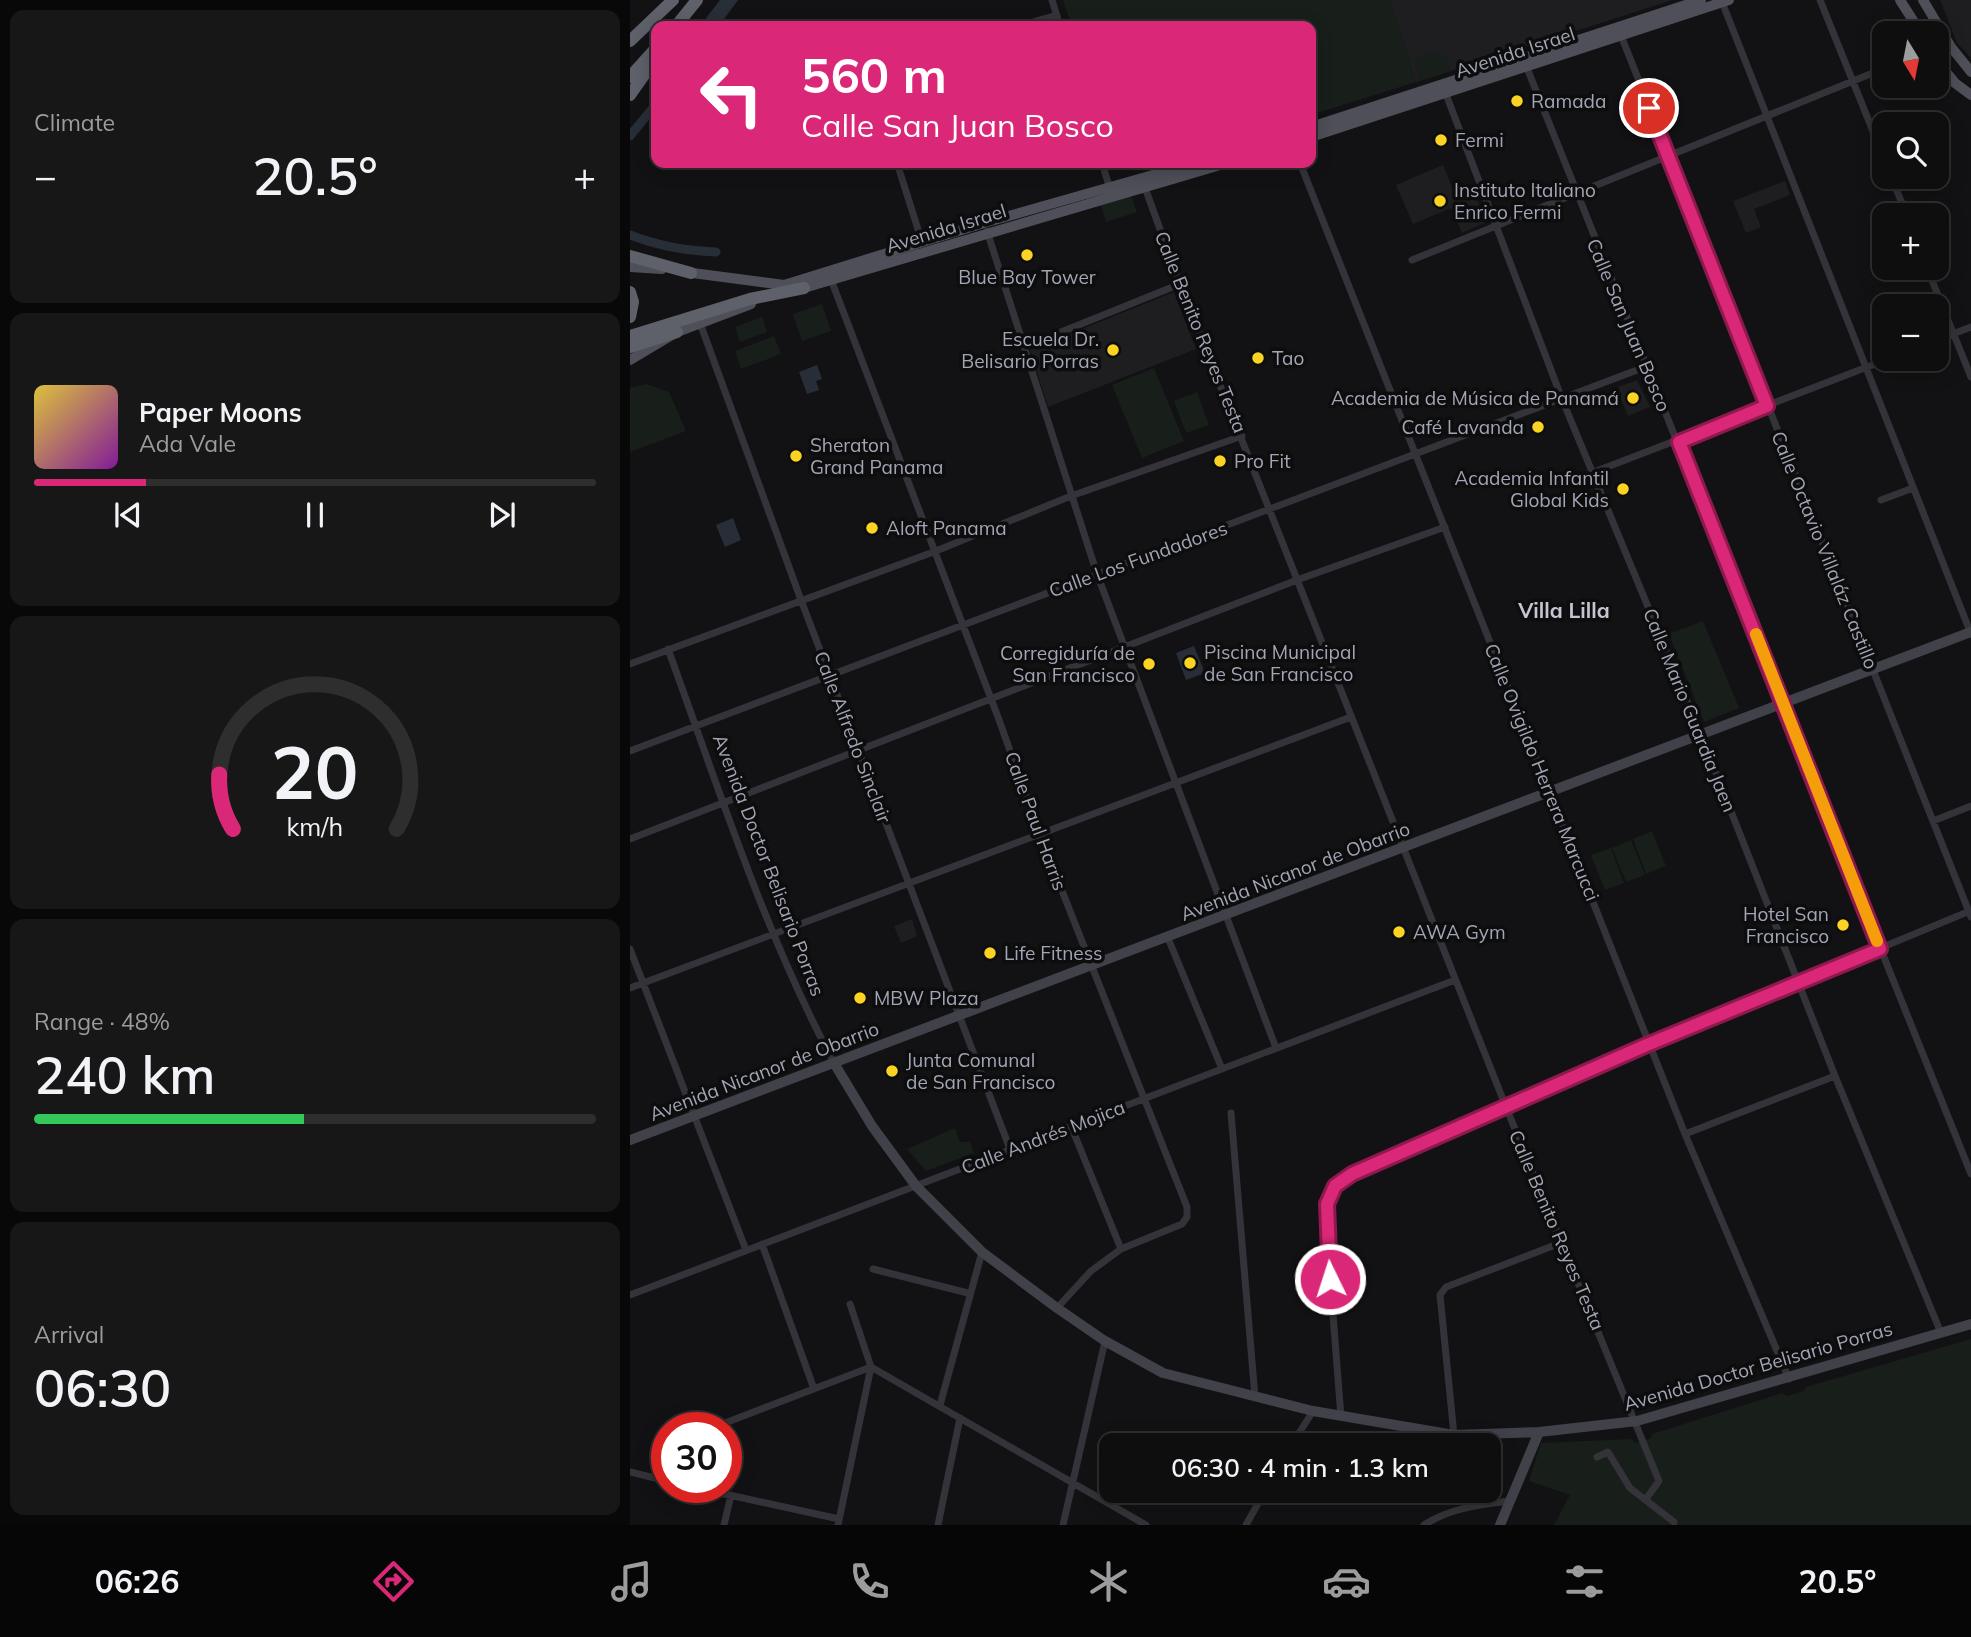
<!DOCTYPE html>
<meta charset="utf-8">
<style>
body{margin:0;font-family:Mulish,sans-serif;background:#171718;color:#f1f3f6;height:100vh;display:flex;flex-direction:column;font-size:26px;white-space:nowrap}
*{box-sizing:border-box;margin:0}
p{font-size:23px;color:#9b9c9e}
.icon{flex:none;width:38px;height:38px;fill:none;stroke:currentColor;stroke-width:2;stroke-linecap:round;stroke-linejoin:round}
.map{position:relative;flex:1;overflow:hidden}
.sheet{display:flex;flex-direction:column;gap:10px;padding:10px;background:#080808;width:630px}
.sheet>*{flex:none}
.banner{position:absolute;left:21px;top:21px;width:665px;height:147px;border-radius:14px;box-shadow:0 4px 18px #0003,0 0 0 2px #2e2e2f;background:#db2777;color:#fff;overflow:hidden}
.needle{width:46px;rotate:170deg}
.tools{position:absolute;left:1242px;top:21px;display:grid;gap:14px}
.tools a{display:grid;place-items:center;width:77px;height:77px;border-radius:14px;background:#0e0e0f;box-shadow:0 4px 18px #0003,0 0 0 2px #2e2e2f;font-size:35px}
.speed{position:absolute;left:21px;top:1412px;display:flex;gap:14px;font-size:35px;font-weight:700;text-align:center}
.speed>*{display:grid;place-content:center;width:91px;height:91px;border-radius:50%;background:#0e0e0f;box-shadow:0 4px 18px #0003,0 0 0 2px #2e2e2f;line-height:1}
.speed .limit{border:10px solid #d22;background:#fff;color:#111}
.pin{position:absolute;display:grid;place-items:center;width:60px;height:60px;color:#fff;margin:-30px;border:4px solid #fff;border-radius:50%;box-shadow:0 2px 7px #0007}
.me{position:absolute;width:77px;margin:-38px;rotate:356deg;stroke-linejoin:round;filter:drop-shadow(0 0 5px #0008)}
.turn{display:flex;align-items:center;gap:24px;height:147px;padding:0 35px;font-size:32px}
.turn .icon{width:91px;height:91px;stroke-width:2.5}
.turn b{display:block;font-size:49px;line-height:60px}
.big{font-size:52px;font-weight:600;line-height:1.1}
.sheet .tile{flex:1;display:flex;flex-direction:column;justify-content:center;gap:10px;min-width:0;padding:0 24px;border-radius:14px;background:#171718}
.sheet .dial{align-items:center;gap:0}
.dial svg{height:182px;overflow:visible;fill:none;stroke:#2e2e2f;stroke-width:7;stroke-linecap:round;text-anchor:middle}
.dial text{fill:#f1f3f6;stroke:none}
.song{display:flex;align-items:center;gap:21px}
.cover{width:84px;height:84px;border-radius:10px;background:linear-gradient(135deg,hsl(50 70% 55%),hsl(290 70% 35%))}
.played{height:7px;border-radius:4px;background:linear-gradient(90deg,#db2777 20%,#2e2e2f 20%)}
.keys{display:flex;justify-content:space-around;direction:ltr}
.heat{display:flex;justify-content:space-between;align-items:center;font-size:38px;direction:ltr}
.charge{height:10px;border-radius:5px;background:linear-gradient(90deg,#34c759 48%,#2e2e2f 0)}
.trip{position:absolute;left:469px;top:1433px;width:402px;height:70px;border-radius:14px;background:#0e0e0f;box-shadow:0 4px 18px #0003,0 0 0 2px #2e2e2f;font-weight:600;line-height:70px;text-align:center}
.menu{display:flex;height:112px;justify-content:space-around;align-items:center;background:#060606;color:#9b9c9e}
.menu .icon{width:49px;height:49px}
.menu .active{color:#db2777}
.menu b{font-size:32px;color:#f1f3f6}
main{display:flex;flex:1;min-height:0}
.map>svg:first-child{display:block}
.built{fill:#1e1e21}
.green{fill:#181e1a}
.water{fill:#282e38}
.lines{fill:none;stroke-linecap:round;stroke-linejoin:round}
.canal{stroke:#282e38;stroke-width:9}
.street{stroke:#333339;stroke-width:7}
.secondary{stroke:#404149;stroke-width:10}
.primary{stroke:#4e4f58;stroke-width:10}
.highway{stroke:#5e606a;stroke-width:12}
.route-casing{stroke:#8e194d;stroke-width:18}
.route{stroke:#db2777;stroke-width:12}
.slow{stroke:#f59e0b;stroke-width:12}
.poi-dot{fill:#fbd322;stroke:#0d0d0e;stroke-width:2.5}
.labels{text-anchor:middle;dominant-baseline:central;stroke-width:7;stroke-linejoin:round;paint-order:stroke}
.street-label{font-size:19px;fill:#a2a5b5;stroke:#0d0d0e}
.poi-label{font-size:19px;fill:#a2a5b5;stroke:#0d0d0e;text-anchor:start}
.neighbourhood-label{font-size:21px;font-weight:bold;fill:#c4c5d1;stroke:#0d0d0e}
</style>
<main>
<section class="sheet">
<div class="tile"><p>Climate</p>
<div class="heat"><a>−</a><b class="big">20.5°</b><a>+</a></div>
</div>
<div class="tile">
<div class="song"><i class="cover"></i><div><b>Paper Moons</b><p>Ada Vale</p></div></div>
<div class="played"></div>
<div class="keys"><svg class="icon" aria-label="previous" viewBox="0 0 24 24"><path d="M18 5L8 12l10 7zM5 5v14"/></svg><svg class="icon" aria-label="pause" viewBox="0 0 24 24"><path d="M8 5v14M16 5v14"/></svg><svg class="icon" aria-label="next" viewBox="0 0 24 24"><path d="M6 5l10 7-10 7zM19 5v14"/></svg></div>
</div>
<div class="tile dial"><svg viewBox="0 0 100 80">
<path d="M14 69A42 42 0 1 1 86 69"/>
<path d="M14 69A42 42 0 0 1 8 45" stroke="#db2777"/>
<text x="50" y="56" font-size="32" font-weight="700">20</text>
<text x="50" y="72" font-size="11">km/h</text>
</svg></div>
<div class="tile"><p>Range · 48%</p><b class="big">240 km</b><div class="charge"></div></div>
<div class="tile"><p>Arrival</p><b class="big">06:30</b></div>
</section>
<div class="map">
<svg width="1341" height="1525" viewBox="0 0 1341 1525">
<rect width="100%" height="100%" fill="#121214"/>
<path class="built" d="M760,0H1043L786,82Z
M1310,0H1341V58L1327,43Z
M813,165L825,194L842,188L857,222L832,233L821,208L783,224L766,185Z
M1155,181L1160,195L1124,209L1131,227L1116,233L1103,201Z
M544,292L566,349L418,407L400,350Z
M1007,380L1020,407L998,416L986,388Z
M282,919L287,936L271,943L264,926Z"/>
<path class="green" d="M433,0H760L786,82L681,115V26H442Z
M807,52L816,58L821,71L790,81L785,64L789,57Z
M500,193L507,212L476,222L470,203Z
M192,304L201,331L172,341L163,314Z
M132,317L137,332L110,342L105,327Z
M144,336L151,354L111,369L105,351Z
M524,368L554,441L512,458L482,385Z
M16,384L39,392L56,431L0,452V388Z
M567,392L579,425L556,433L544,401Z
M1073,621L1109,708L1074,722L1039,634Z
M1022,831L1036,866L1016,874L1003,839Z
M1001,840L1015,875L996,882L982,848Z
M981,848L994,883L975,890L961,855Z
M325,1128L330,1142H340L344,1153L296,1171L277,1149Z
M1341,1339V1525H924L940,1495L899,1481L911,1443L1002,1439L1005,1443L1021,1438L1022,1434L1152,1393L1157,1396L1174,1391L1176,1387Z"/>
<path class="water" d="M90,0H108L89,26H70Z
M187,365L192,379L186,381L189,390L177,394L169,372Z
M103,518L111,540L95,547L86,525Z
M564,646L575,673L556,680L546,653Z"/>
<g class="lines">
<path class="canal" d="M0,136L26,104
M0,235C28,246 56,251 86,252"/>
<path class="street" d="M422,0L430,26
M1190,0L1255,161
M1092,2L1341,634
M389,26L427,15
M990,33L1341,917
M895,63L1341,1174
M814,89L932,399L1071,735L1205,1076L1311,1333
M267,163L292,242
M472,163L480,189
M670,163L1055,1134L1159,1379
M1261,177L1277,215
M514,185L550,284L876,1107L1029,1481L1016,1499
M357,231L467,574L646,1048
M782,260L1255,68
M1297,268L1341,377
M200,277L368,717L410,835L557,1207V1217L552,1224L491,1249L461,1271L427,1308
M70,323L171,600L380,1149
M1307,340L1341,327
M394,347L550,284
M964,472L1258,359
M1251,500L1283,488
M38,649C89,789 134,932 204,1063
M0,664L306,551L441,496L612,436
M0,751L1015,367
M1303,821L1341,806
M0,839L667,580L815,527
M538,938L592,1069
M0,949L116,1250
M0,988L721,717
M601,1113L625,1397
M441,1126L491,1249
M1055,1134L1205,1076
M132,1244L184,1389
M243,1269L338,1293
M0,1295L825,980
M220,1304L241,1367
M241,1367L516,1525
M310,1405L352,1252
M711,1417L696,1225C697,1200 702,1189 722,1174L1019,1044L1340,911
M82,1428L241,1367
M824,1435L810,1295L816,1287L933,1242
M661,1446L683,1411
M967,1457L978,1452L1000,1488L1044,1522
M0,1472L37,1481
M67,1488L209,1519
M94,1525L101,1495
M208,1525L241,1367
M308,1525L330,1418
M433,1525L475,1341
M616,1525L635,1491
M794,1525C820,1508 849,1505 880,1501"/>
<path class="secondary" d="M204,1063L242,1126L286,1186L352,1252L427,1308L475,1341L533,1373L683,1411L824,1435L909,1432L1007,1421L1341,1324
M0,1140L1341,632
M870,1525L909,1432"/>
<path class="primary" d="M1270,0L1291,33
M1293,0L1321,47L1341,72
M1307,61L1325,83L1341,95
M681,127L1071,0
M681,137L1099,0
M0,267L32,269
M55,272L154,285L354,223L565,163
M167,290L597,163
M0,360L47,332L121,304"/>
<path class="highway" d="M46,26L67,0
M0,41L43,0
M0,77L26,48
M0,95L26,58
M0,256L61,273
M0,292L3,302L0,317
M0,336L120,299L174,288
M0,347L47,332"/>
</g>
<g class="lines">
<defs>
<path id="route" d="M700,1279L697,1204L705,1186L722,1174L1019,1044L1250,949L1049,442L1137,406L1019,108"/>
</defs>
<use href="#route" class="route-casing"/>
<use href="#route" class="route"/>
<path class="slow" d="M1126,634L1247,941"/>
</g>
<g class="poi-dot">
<circle cx="887" cy="101" r="7"/>
<circle cx="811" cy="140" r="7"/>
<circle cx="810" cy="201" r="7"/>
<circle cx="397" cy="255" r="7"/>
<circle cx="483" cy="350" r="7"/>
<circle cx="628" cy="358" r="7"/>
<circle cx="1003" cy="398" r="7"/>
<circle cx="908" cy="427" r="7"/>
<circle cx="166" cy="456" r="7"/>
<circle cx="590" cy="461" r="7"/>
<circle cx="993" cy="489" r="7"/>
<circle cx="242" cy="528" r="7"/>
<circle cx="560" cy="663" r="7"/>
<circle cx="519" cy="664" r="7"/>
<circle cx="1213" cy="925" r="7"/>
<circle cx="769" cy="932" r="7"/>
<circle cx="360" cy="953" r="7"/>
<circle cx="230" cy="998" r="7"/>
<circle cx="262" cy="1071" r="7"/>
</g>
<g class="labels">
<g class="street-label">
<text transform="translate(885 52) rotate(-18)">Avenida Israel</text>
<text transform="translate(316 228) rotate(-17)">Avenida Israel</text>
<text transform="translate(999 325) rotate(67)">Calle San Juan Bosco</text>
<text transform="translate(571 332) rotate(68)">Calle Benito Reyes Testa</text>
<text transform="translate(1195 550) rotate(68)">Calle Octavio Villaláz Castillo</text>
<text transform="translate(508 559) rotate(-20)">Calle Los Fundadores</text>
<text transform="translate(1060 710) rotate(68)">Calle Mario Guardia Jaen</text>
<text transform="translate(223 737) rotate(69)">Calle Alfredo Sinclair</text>
<text transform="translate(912 772) rotate(68)">Calle Ovigildo Herrera Marcucci</text>
<text transform="translate(406 821) rotate(70)">Calle Paul Harris</text>
<text transform="translate(139 865) rotate(69)">Avenida Doctor Belisario Porras</text>
<text transform="translate(665 871) rotate(-21)">Avenida Nicanor de Obarrio</text>
<text transform="translate(134 1071) rotate(-21)">Avenida Nicanor de Obarrio</text>
<text transform="translate(413 1137) rotate(-21)">Calle Andrés Mojica</text>
<text transform="translate(927 1230) rotate(67)">Calle Benito Reyes Testa</text>
<text transform="translate(1128 1366) rotate(-16)">Avenida Doctor Belisario Porras</text>
</g>
<g class="poi-label">
<text x="901" y="101">Ramada</text>
<text x="825" y="140">Fermi</text>
<text x="824" y="190">Instituto Italiano<tspan x="824" dy="22">Enrico Fermi</tspan></text>
<text x="397" y="277" text-anchor="middle">Blue Bay Tower</text>
<text x="469" y="339" text-anchor="end">Escuela Dr.<tspan x="469" dy="22">Belisario Porras</tspan></text>
<text x="642" y="358">Tao</text>
<text x="989" y="398" text-anchor="end">Academia de Música de Panamá</text>
<text x="894" y="427" text-anchor="end">Café Lavanda</text>
<text x="180" y="445">Sheraton<tspan x="180" dy="22">Grand Panama</tspan></text>
<text x="604" y="461">Pro Fit</text>
<text x="979" y="478" text-anchor="end">Academia Infantil<tspan x="979" dy="22">Global Kids</tspan></text>
<text x="256" y="528">Aloft Panama</text>
<text x="574" y="652">Piscina Municipal<tspan x="574" dy="22">de San Francisco</tspan></text>
<text x="505" y="653" text-anchor="end">Corregiduría de<tspan x="505" dy="22">San Francisco</tspan></text>
<text x="1199" y="914" text-anchor="end">Hotel San<tspan x="1199" dy="22">Francisco</tspan></text>
<text x="783" y="932">AWA Gym</text>
<text x="374" y="953">Life Fitness</text>
<text x="244" y="998">MBW Plaza</text>
<text x="276" y="1060">Junta Comunal<tspan x="276" dy="22">de San Francisco</tspan></text>
</g>
<g class="neighbourhood-label">
<text x="934" y="610">Villa Lilla</text>
</g>
</g>
</svg>
<div class="tools">
<a><svg class="needle" viewBox="-14 -14 28 28"><path d="M0-13l5 13h-10z" fill="#e53935"/><path d="M0 13l5-13h-10z" fill="#9b9c9e"/></svg></a>
<a><svg class="icon" aria-label="search" viewBox="0 0 24 24"><circle cx="10" cy="10" r="6"/><path d="M15 15l6 6"/></svg></a>
<a>+</a>
<a>−</a>
</div>
<div class="speed"><div class="limit">30</div></div>
<div class="pin" style="left:1019px;top:108px;background:#d93025"><svg class="icon" aria-label="arrive" viewBox="0 0 24 24"><path d="M6 21V4h12l-3 4 3 4H6"/></svg></div>
<svg class="me" style="left:700px;top:1279px" viewBox="-20 -20 40 40"><circle r="17" fill="#db2777" stroke="#fff" stroke-width="3"/><path d="M0-11L8 9 0 5-8 9z" fill="#fff"/></svg>
<div class="trip">06:30 · 4 min · 1.3 km</div>
<div class="banner">
<div class="turn"><svg class="icon" aria-label="left" viewBox="0 0 24 24"><path d="M17 20v-9H6M10 6l-5 5 5 5"/></svg><div><b>560 m</b>Calle San Juan Bosco</div></div>
</div>
</div>
</main>
<nav class="menu">
<b>06:26</b>
<svg class="icon active" aria-label="directions" viewBox="0 0 24 24"><path d="M12 3l9 9-9 9-9-9zM9 14v-3h6M13 9l2 2-2 2"/></svg>
<svg class="icon" aria-label="music" viewBox="0 0 24 24"><path d="M9 18V5l10-2v13"/><circle cx="6" cy="18" r="3"/><circle cx="16" cy="16" r="3"/></svg>
<svg class="icon" aria-label="phone" viewBox="0 0 24 24"><path d="M5 4h4l2 5-3 2q2 4 5 5l2-3 5 2v4C11 20 4 13 5 4z"/></svg>
<svg class="icon" aria-label="climate" viewBox="0 0 24 24"><path d="M12 3v18M4 7l16 10M4 17L20 7"/></svg>
<svg class="icon" aria-label="car" viewBox="0 0 24 24"><path d="M5 17H2v-5l4-1 3-4h7l3 4 3 1v5h-3M9 17h6M6 11h13"/><circle cx="7" cy="17" r="2"/><circle cx="17" cy="17" r="2"/></svg>
<svg class="icon" aria-label="filters" viewBox="0 0 24 24"><path d="M4 7h16M4 17h16"/><circle cx="9" cy="7" r="2"/><circle cx="15" cy="17" r="2"/></svg>
<b>20.5°</b>
</nav>
